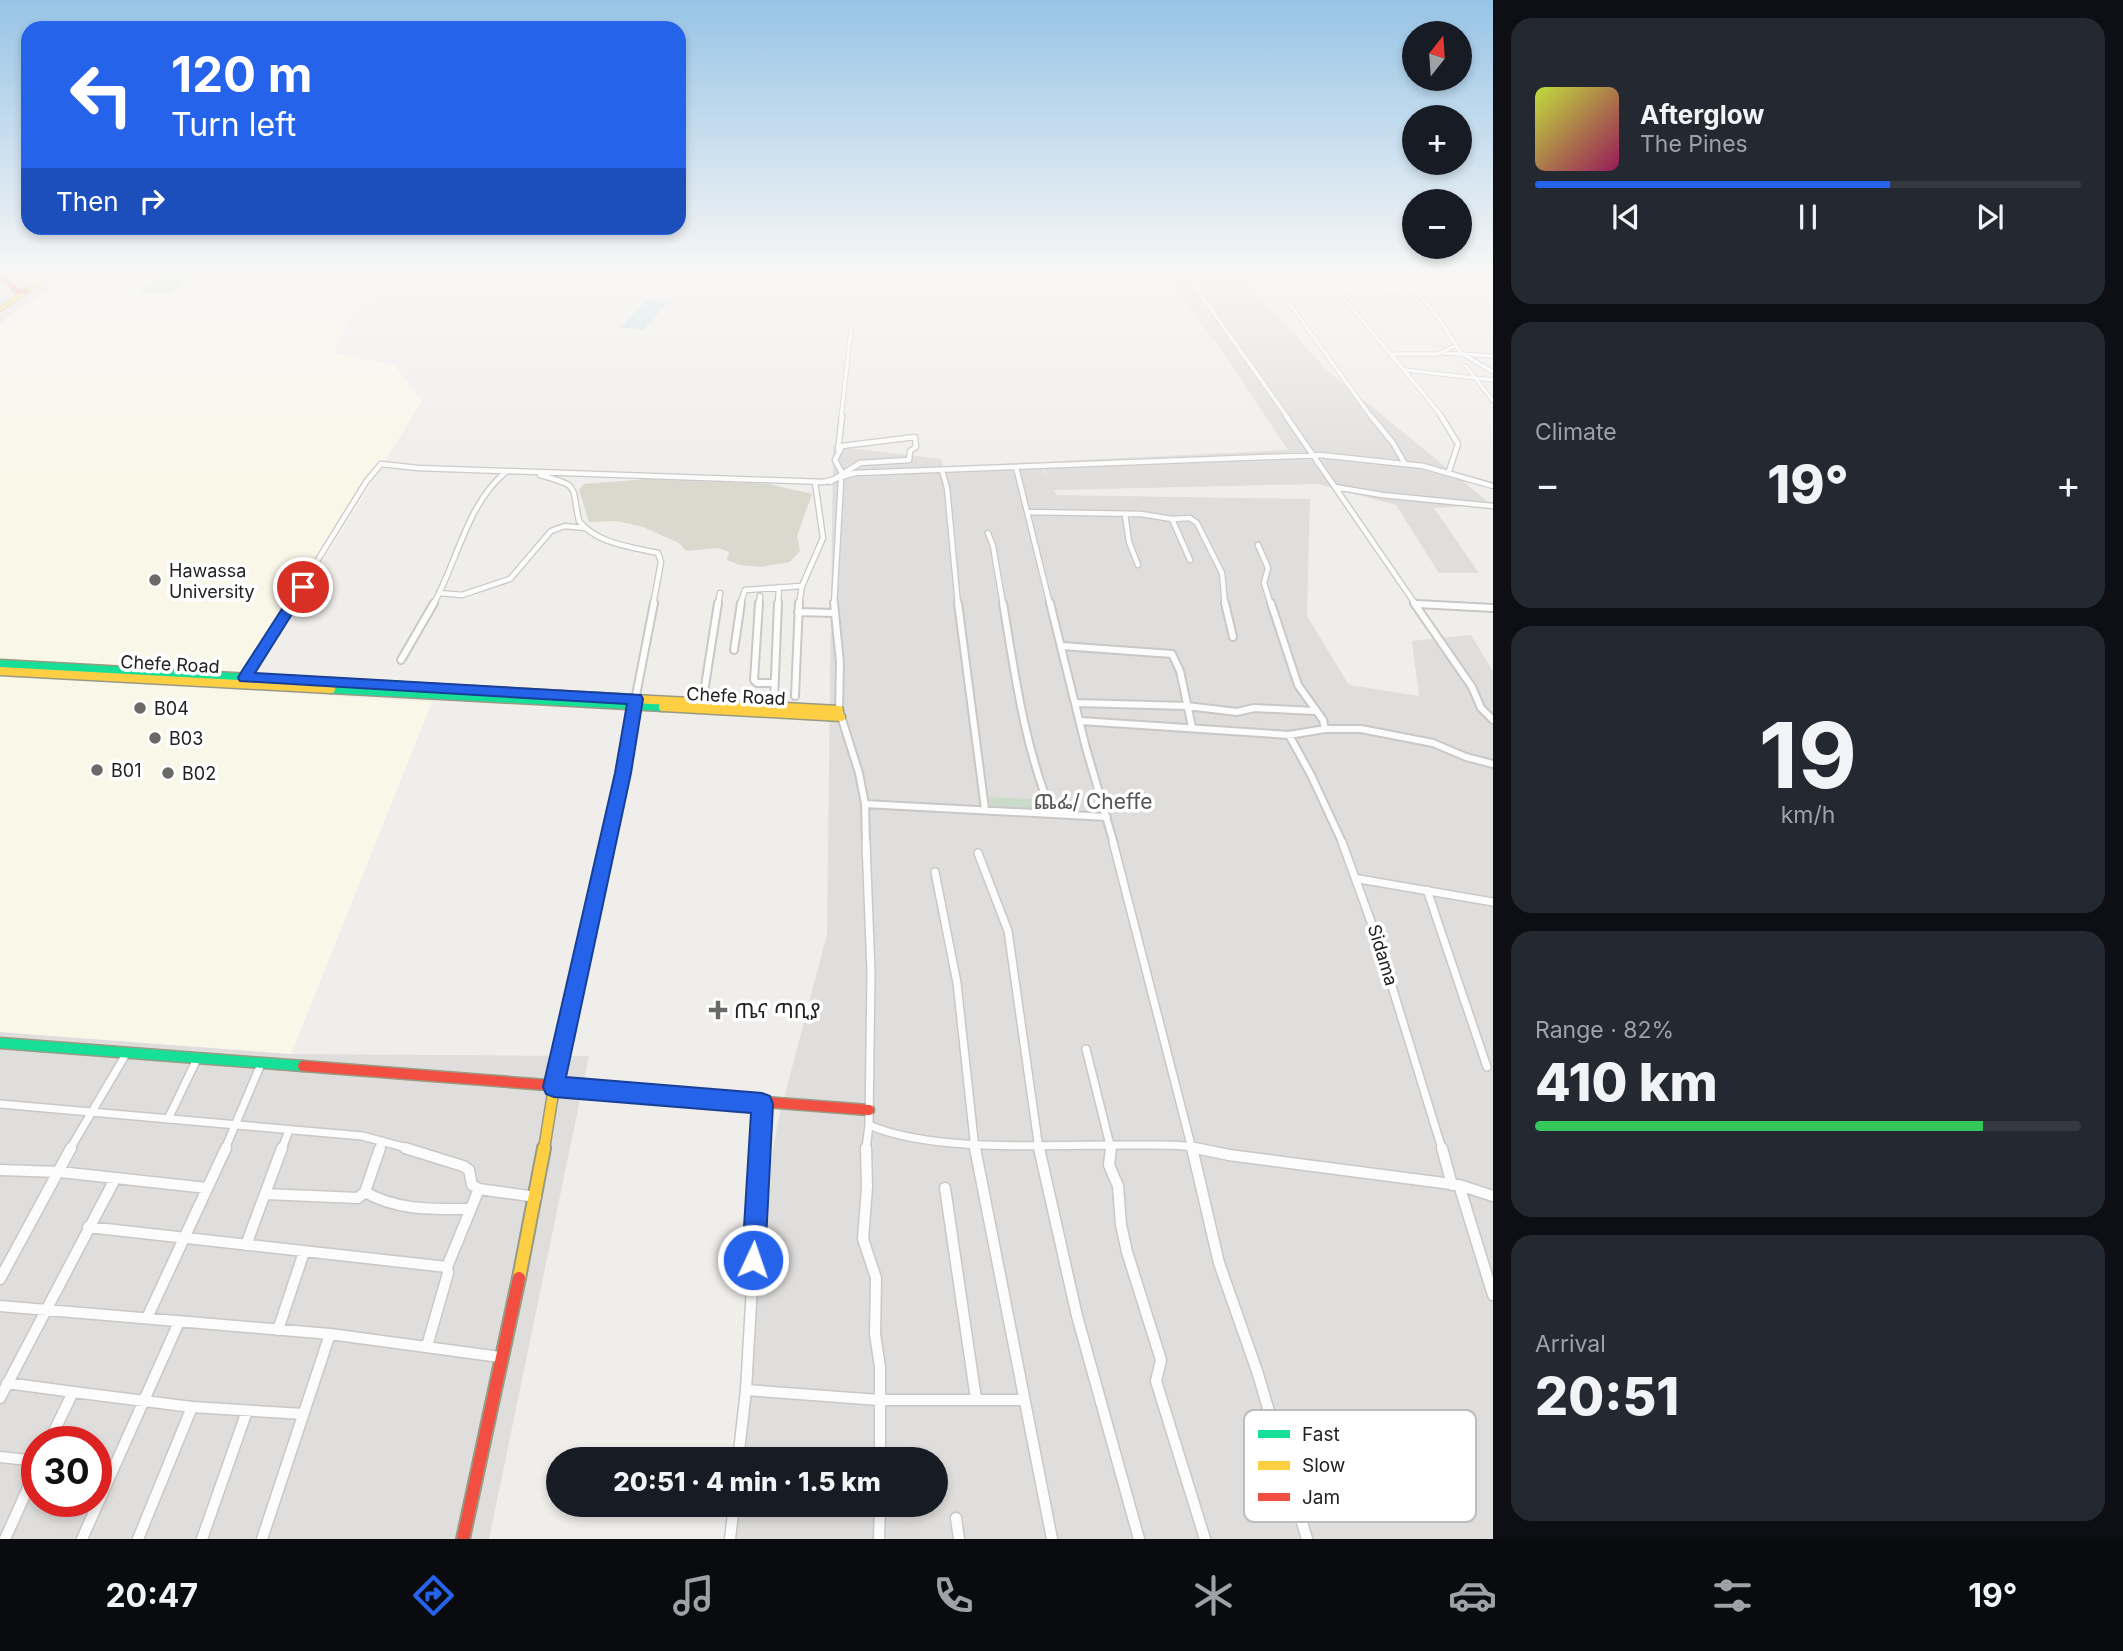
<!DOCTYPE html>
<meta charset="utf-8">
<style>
body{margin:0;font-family:Inter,"Noto Sans Ethiopic",sans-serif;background:#242831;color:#f1f3f6;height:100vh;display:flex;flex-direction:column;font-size:26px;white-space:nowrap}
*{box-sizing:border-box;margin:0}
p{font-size:23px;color:#9ea1a6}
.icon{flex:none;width:38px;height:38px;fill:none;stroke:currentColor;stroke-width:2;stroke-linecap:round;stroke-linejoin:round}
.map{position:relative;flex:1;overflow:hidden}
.side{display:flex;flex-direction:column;gap:18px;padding:18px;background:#0d0f14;width:630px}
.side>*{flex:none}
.banner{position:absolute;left:21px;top:21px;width:665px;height:214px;border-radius:21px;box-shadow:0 4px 10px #0003;background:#2563eb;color:#fff;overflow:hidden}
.needle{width:46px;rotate:17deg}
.buttons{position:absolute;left:1402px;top:21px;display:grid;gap:14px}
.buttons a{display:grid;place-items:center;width:70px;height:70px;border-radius:50%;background:#171b24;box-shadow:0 4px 10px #0003;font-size:35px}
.speed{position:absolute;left:21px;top:1426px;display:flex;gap:14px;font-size:35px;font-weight:700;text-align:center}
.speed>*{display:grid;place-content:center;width:91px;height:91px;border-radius:50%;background:#171b24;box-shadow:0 4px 10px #0003;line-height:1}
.speed .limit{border:10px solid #d22;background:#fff;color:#111}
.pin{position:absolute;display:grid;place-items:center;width:60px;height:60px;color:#fff;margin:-30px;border:4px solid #fff;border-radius:50%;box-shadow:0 2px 7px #0007}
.me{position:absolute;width:77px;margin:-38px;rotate:3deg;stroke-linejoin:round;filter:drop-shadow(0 0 5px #0008)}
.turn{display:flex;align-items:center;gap:24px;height:147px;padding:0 35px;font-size:32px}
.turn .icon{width:91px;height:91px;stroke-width:2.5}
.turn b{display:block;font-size:49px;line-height:60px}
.then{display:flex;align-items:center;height:66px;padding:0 35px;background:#0003;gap:14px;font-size:26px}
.big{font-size:52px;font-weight:800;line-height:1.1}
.side .widget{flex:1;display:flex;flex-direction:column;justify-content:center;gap:10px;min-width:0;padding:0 24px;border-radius:21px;background:#242831}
.side .dial{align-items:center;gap:0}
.dial b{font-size:91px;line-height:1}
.song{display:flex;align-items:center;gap:21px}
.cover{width:84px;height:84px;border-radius:10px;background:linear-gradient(135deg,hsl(70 70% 55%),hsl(330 70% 35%))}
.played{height:7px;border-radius:4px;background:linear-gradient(90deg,#2563eb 65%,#363941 65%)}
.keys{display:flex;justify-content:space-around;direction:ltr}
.heat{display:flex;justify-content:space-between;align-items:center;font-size:38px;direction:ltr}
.charge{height:10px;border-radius:5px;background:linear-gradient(90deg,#34c759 82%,#363941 0)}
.trip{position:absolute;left:546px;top:1447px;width:402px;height:70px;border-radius:35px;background:#171b24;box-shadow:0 4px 10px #0003;font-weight:800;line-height:70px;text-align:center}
.tabs{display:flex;height:112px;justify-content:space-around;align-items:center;background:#090b0e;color:#9ea1a6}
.tabs .icon{width:49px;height:49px}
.tabs .current{color:#2563eb}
.tabs b{font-size:32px;color:#f1f3f6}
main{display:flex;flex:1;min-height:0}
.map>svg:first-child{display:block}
.residential{fill:#dfdedc;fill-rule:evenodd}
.industrial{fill:#ede4e9}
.education{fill:#f8f7e8}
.construction{fill:#d9d9cd}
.cemetery{fill:#cadbca}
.pitch{fill:#b7e6d2}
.water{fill:#bfdbe3}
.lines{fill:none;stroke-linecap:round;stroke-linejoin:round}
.street-far4-casing{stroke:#c9c8c7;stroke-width:5}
.street-far3-casing{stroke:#c9c8c7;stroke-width:7}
.street-far2-casing{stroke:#c9c8c7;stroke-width:10}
.street-far1-casing{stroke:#c9c8c7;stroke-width:10}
.street-casing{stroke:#c9c8c7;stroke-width:13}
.fast-far1-casing{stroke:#999a82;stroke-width:11}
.fast-casing{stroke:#999a82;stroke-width:13}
.slow-far3-casing{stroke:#999a82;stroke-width:6}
.slow-far2-casing{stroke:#999a82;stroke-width:11}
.slow-far1-casing{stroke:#999a82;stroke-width:13}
.slow-casing{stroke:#999a82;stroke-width:16}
.jam-far2-casing{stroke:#999a82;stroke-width:6}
.jam-far1-casing{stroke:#999a82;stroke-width:13}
.jam-casing{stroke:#999a82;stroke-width:16}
.street-far4{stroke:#fdfcfc;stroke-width:3.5}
.street-far3{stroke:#fdfcfc;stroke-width:4.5}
.street-far2{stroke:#fdfcfc;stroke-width:6}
.street-far1{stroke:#fdfcfc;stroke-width:7}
.street{stroke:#fdfcfc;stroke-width:10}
.fast-far1{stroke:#16e098;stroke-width:8}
.fast{stroke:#16e098;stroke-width:10}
.slow-far3{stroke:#ffcf43;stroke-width:4.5}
.slow-far2{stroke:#ffcf43;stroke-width:8}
.slow-far1{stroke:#ffcf43;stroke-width:10}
.slow{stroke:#ffcf43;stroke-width:12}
.jam-far2{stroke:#f24e42;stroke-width:4.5}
.jam-far1{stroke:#f24e42;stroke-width:10}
.jam{stroke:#f24e42;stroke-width:12}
.route{fill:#2563eb;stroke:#184099;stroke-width:2}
.poi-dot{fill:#6a6968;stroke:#fff;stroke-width:2.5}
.labels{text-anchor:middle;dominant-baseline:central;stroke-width:7;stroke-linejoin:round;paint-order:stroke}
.poi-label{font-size:18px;fill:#222;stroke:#fff;text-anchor:start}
.street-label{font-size:18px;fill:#222;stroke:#fff}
.quarter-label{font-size:21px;fill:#555;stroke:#fff}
.near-poi-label{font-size:21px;fill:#222;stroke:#fff;text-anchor:start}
.key{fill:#fff;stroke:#bdbdbd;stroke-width:2}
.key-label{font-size:19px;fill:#222}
</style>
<main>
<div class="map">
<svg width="1493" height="1539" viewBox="0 0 1493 1539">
<rect width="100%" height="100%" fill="#f0eeeb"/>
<path class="residential" d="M0,271H75L0,323Z
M1160,271H1237L1327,370L1492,505L1434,508L1479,573H1439L1396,505L1318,484L1054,490L1057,495L1310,499L1307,616L1349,685L1419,696L1412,641L1471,635L1493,671V1539H735L737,1505H936V1460L739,1459L747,1302L778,1121L827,934L833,446L941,459L943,466L1039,462L1048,479L1041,462L1288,450L1220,348Z
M0,1032L291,1054L589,1056L489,1539H0ZM37,1442H96V1502H37Z"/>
<path class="industrial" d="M537,271H621L608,283Z"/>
<path class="education" d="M75,271L392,273L349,321L334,353L394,365L422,401L243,690L432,702L291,1054L0,1032V323Z"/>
<path class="construction" d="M646,479L768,484L812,494L797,536L800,551L790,562L761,567L740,565L727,560L729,552L718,548L686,551L679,543L643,527L617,521L589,522L579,490L584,484Z"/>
<path class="cemetery" d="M989,797L1068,801L1070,812L991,807Z"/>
<path class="pitch" d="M164,273L194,275L169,294L138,293Z"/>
<path class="water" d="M648,299L668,302L643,330L621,327Z"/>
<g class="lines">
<defs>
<path id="street-far4" d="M1184,271L1288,418
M1266,271L1372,418
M1322,271C1361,321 1404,368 1443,418
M1398,271L1435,313L1461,353L1493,372
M1338,289L1413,290
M1443,353L1493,356
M1393,354H1437L1455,346
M1466,366L1493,401
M1405,370L1493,380
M841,418L851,330"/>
<path id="street-far3" d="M1286,416L1416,605
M1371,416L1393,443L1405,464
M1441,416L1458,444L1449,471
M838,450L842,416
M1016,467L1050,605
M942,470L947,488L958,605
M540,475C581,486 571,485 579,521C597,544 632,547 658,553L661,562L653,605
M830,482L860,463L909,460L910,451L916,447L915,437L842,446L835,460L842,473
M1335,487L1382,495L1493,506
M1028,512L1141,514L1172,519L1190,560
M1125,514L1129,542L1138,565
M1172,519L1190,518L1197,523L1222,573L1225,605
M988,533L993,546L1003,605
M1258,545L1268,568L1264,583L1271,605
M439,593L462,595L510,579L551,531L565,526L585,528
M1417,604L1432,605
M290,605L366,482L381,464L418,468L824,482L855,473L1320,455L1423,466L1493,486
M433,605C457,563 467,503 506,472
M718,605L720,593
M740,605L745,590L802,586
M759,605L760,596
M778,605L779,587
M799,605L802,586L823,538L815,482
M834,605L841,481"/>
<path id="street-far2" d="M759,603L754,680L757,683H774
M834,603L840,663L839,710L859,773L865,804L866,844
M958,603L985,809
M1003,603C1015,675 1024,745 1052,813
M1050,603L1086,748L1114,844
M1225,603L1233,637
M1271,603L1298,685L1323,720L1325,729
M1414,603L1472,687L1481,708L1493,720
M1417,604L1493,608
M798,612L834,613
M1062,646L1172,654L1180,671L1192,727
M734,650L741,603
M401,660L434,603
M245,678L291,603
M795,696L799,603
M774,700L778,603
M1077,703L1187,706L1237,712L1254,708L1315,711
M702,705L718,603
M1081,721L1289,735L1325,729H1361L1433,743L1466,757L1493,764
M1289,735L1311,775L1343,844
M865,804L1107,817
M607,844L654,603"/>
<path id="street-far1" d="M866,842L871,972L869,1125C935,1154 1059,1144 1134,1145C1157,1145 1181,1144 1203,1149
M1113,842L1192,1149
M1342,842L1378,941L1442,1149
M978,853L1008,931L1039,1149
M935,872L957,983L975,1149
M1359,879L1493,902
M1427,890L1487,1067
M1086,1049L1111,1149
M554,1087L608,842
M0,1104L362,1136L411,1149
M168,1119L197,1059
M70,1149L126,1054
M225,1149L261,1064
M282,1149L289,1130
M379,1149L382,1141
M759,1149L762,1104
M866,1149L869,1125"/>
<path id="street" d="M405,1148L463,1166L469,1170L472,1185L479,1189L536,1197
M866,1148L867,1187L863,1239L876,1278L875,1334L880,1367V1460
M975,1148L1052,1539
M1039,1148L1077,1316L1139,1539
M1111,1148L1109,1165L1118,1186L1121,1225L1127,1252L1161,1360L1156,1381L1205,1539
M1192,1148L1219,1263L1257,1371L1307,1539
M1195,1148L1229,1155L1459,1185L1493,1196
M1442,1148L1452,1185
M0,1170L60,1172L207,1188
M1459,1185L1493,1295
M945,1188L976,1399
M365,1192C398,1211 433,1209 470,1209
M265,1194L358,1198L365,1192L380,1148
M88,1227L447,1267L479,1189
M246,1245L282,1148
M0,1279L71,1148
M0,1306L330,1334L262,1539
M147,1318L226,1148
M278,1330L304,1252
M330,1334L500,1357
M427,1346L448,1273L447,1267
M7,1383L73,1392
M746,1390L879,1400H1023
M0,1398L115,1179
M49,1442L73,1392L192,1407L303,1414
M0,1457L37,1461
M738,1460L746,1390L760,1148
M956,1518L959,1539
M5,1539L37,1468
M82,1539L179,1322
M138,1539L192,1407
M202,1539L247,1411
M730,1539L734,1505
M879,1539L880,1505"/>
<path id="fast-far1" d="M0,664L560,695
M331,689L663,707"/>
<path id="fast" d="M0,1043L303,1066"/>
<path id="slow-far3" d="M0,309L56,271"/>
<path id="slow-far2" d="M0,671L331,689
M560,695L839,710
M663,707L841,717"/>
<path id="slow-far1" d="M544,1149L554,1087"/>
<path id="slow" d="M519,1278L544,1148"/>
<path id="jam-far2" d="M0,275L18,292L26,291"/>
<path id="jam-far1" d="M303,1066L869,1110"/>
<path id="jam" d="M463,1539L519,1278"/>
</defs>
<use href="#street-far4" class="street-far4-casing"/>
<use href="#street-far3" class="street-far3-casing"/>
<use href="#street-far2" class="street-far2-casing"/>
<use href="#street-far1" class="street-far1-casing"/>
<use href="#street" class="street-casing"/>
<use href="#fast-far1" class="fast-far1-casing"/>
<use href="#fast" class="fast-casing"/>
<use href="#slow-far3" class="slow-far3-casing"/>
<use href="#slow-far2" class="slow-far2-casing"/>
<use href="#slow-far1" class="slow-far1-casing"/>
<use href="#slow" class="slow-casing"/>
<use href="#jam-far2" class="jam-far2-casing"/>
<use href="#jam-far1" class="jam-far1-casing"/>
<use href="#jam" class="jam-casing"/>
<use href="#street-far4" class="street-far4"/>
<use href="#street-far3" class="street-far3"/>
<use href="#street-far2" class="street-far2"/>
<use href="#street-far1" class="street-far1"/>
<use href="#street" class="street"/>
<use href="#fast-far1" class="fast-far1"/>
<use href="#fast" class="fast"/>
<use href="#slow-far3" class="slow-far3"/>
<use href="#slow-far2" class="slow-far2"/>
<use href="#slow-far1" class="slow-far1"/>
<use href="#slow" class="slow"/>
<use href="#jam-far2" class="jam-far2"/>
<use href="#jam-far1" class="jam-far1"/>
<use href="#jam" class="jam"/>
</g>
<linearGradient id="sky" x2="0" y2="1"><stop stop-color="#97c4e6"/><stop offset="0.56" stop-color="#f8f7f6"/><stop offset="1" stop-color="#f8f7f6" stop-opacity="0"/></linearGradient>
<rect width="1493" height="486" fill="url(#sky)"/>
<path class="route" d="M303,582L309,587L255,673L641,695L643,699L631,773L566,1077L762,1093L770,1096L773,1104L765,1260L762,1268L753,1272L745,1268L742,1260L751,1113L554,1097L546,1094L543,1087L615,773L627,704L240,681L238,678L240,674L298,584Z"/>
<g class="poi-dot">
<circle cx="155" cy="580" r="7"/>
<circle cx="140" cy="708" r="7"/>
<circle cx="155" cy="738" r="7"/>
<circle cx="97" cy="770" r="7"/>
<circle cx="168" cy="773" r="7"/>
<path d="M714.5 999.5h7v7h7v7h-7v7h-7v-7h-7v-7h7z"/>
</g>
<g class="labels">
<g class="poi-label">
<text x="169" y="570">Hawassa<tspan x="169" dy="21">University</tspan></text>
<text x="154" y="708">B04</text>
<text x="169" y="738">B03</text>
<text x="111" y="770">B01</text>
<text x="182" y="773">B02</text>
</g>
<g class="street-label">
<text transform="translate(170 664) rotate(3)">Chefe Road</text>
<text transform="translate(736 696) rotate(3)">Chefe Road</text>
<text transform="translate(1383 955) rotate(73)">Sidama</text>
</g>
<g class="quarter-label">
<text x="1093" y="801">ጨፌ/ Cheffe</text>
</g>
<g class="near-poi-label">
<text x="734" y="1010">ጤና ጣቢያ</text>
</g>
</g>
<rect x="1244" y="1410" width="232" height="112" rx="10" class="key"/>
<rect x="1258" y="1430" width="32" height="8" fill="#16e098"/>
<rect x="1258" y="1461" width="32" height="9" fill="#ffcf43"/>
<rect x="1258" y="1493" width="32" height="8" fill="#f24e42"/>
<g class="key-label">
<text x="1302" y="1441">Fast</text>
<text x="1302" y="1472">Slow</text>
<text x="1302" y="1504">Jam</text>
</g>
</svg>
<div class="buttons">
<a><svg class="needle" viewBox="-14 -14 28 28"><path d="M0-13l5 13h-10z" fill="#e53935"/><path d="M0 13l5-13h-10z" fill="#9ea1a6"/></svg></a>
<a>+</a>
<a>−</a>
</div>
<div class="speed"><div class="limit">30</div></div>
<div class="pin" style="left:303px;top:587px;background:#d93025"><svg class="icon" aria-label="arrive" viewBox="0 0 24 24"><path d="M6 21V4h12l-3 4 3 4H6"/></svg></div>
<svg class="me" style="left:753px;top:1260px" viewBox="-20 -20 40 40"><circle r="17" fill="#2563eb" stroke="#fff" stroke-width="3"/><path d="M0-11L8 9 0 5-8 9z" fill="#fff"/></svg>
<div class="trip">20:51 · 4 min · 1.5 km</div>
<div class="banner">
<div class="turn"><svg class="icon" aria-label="left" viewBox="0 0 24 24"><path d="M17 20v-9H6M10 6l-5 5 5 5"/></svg><div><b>120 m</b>Turn left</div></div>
<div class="then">Then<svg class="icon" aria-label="right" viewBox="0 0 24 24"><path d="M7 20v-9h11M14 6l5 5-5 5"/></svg></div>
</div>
</div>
<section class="side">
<div class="widget">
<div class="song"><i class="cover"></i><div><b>Afterglow</b><p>The Pines</p></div></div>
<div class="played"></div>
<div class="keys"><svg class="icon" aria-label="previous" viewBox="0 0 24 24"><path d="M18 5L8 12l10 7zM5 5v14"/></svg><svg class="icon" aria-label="pause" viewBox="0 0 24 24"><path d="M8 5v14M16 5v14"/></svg><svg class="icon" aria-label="next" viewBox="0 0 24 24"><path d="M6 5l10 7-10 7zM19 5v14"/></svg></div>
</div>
<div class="widget"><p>Climate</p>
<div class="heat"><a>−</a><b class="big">19°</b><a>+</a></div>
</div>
<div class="widget dial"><b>19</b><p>km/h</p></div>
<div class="widget"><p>Range · 82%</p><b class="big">410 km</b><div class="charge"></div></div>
<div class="widget"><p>Arrival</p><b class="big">20:51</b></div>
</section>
</main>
<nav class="tabs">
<b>20:47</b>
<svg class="icon current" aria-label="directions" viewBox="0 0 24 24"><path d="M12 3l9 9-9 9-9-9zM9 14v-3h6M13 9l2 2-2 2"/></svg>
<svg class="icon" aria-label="music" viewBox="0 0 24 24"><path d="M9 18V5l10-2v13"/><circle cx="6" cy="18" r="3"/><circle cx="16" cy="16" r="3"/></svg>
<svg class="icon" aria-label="phone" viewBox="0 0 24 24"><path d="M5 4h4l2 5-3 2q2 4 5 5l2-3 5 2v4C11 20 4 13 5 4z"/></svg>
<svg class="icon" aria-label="climate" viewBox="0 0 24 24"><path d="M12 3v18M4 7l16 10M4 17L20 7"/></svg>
<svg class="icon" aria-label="car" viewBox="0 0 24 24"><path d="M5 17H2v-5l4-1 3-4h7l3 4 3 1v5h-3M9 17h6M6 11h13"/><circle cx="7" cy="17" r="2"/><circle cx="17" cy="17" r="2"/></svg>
<svg class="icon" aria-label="filters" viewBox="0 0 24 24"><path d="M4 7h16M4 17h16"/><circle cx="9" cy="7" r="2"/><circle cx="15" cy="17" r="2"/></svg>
<b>19°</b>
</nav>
